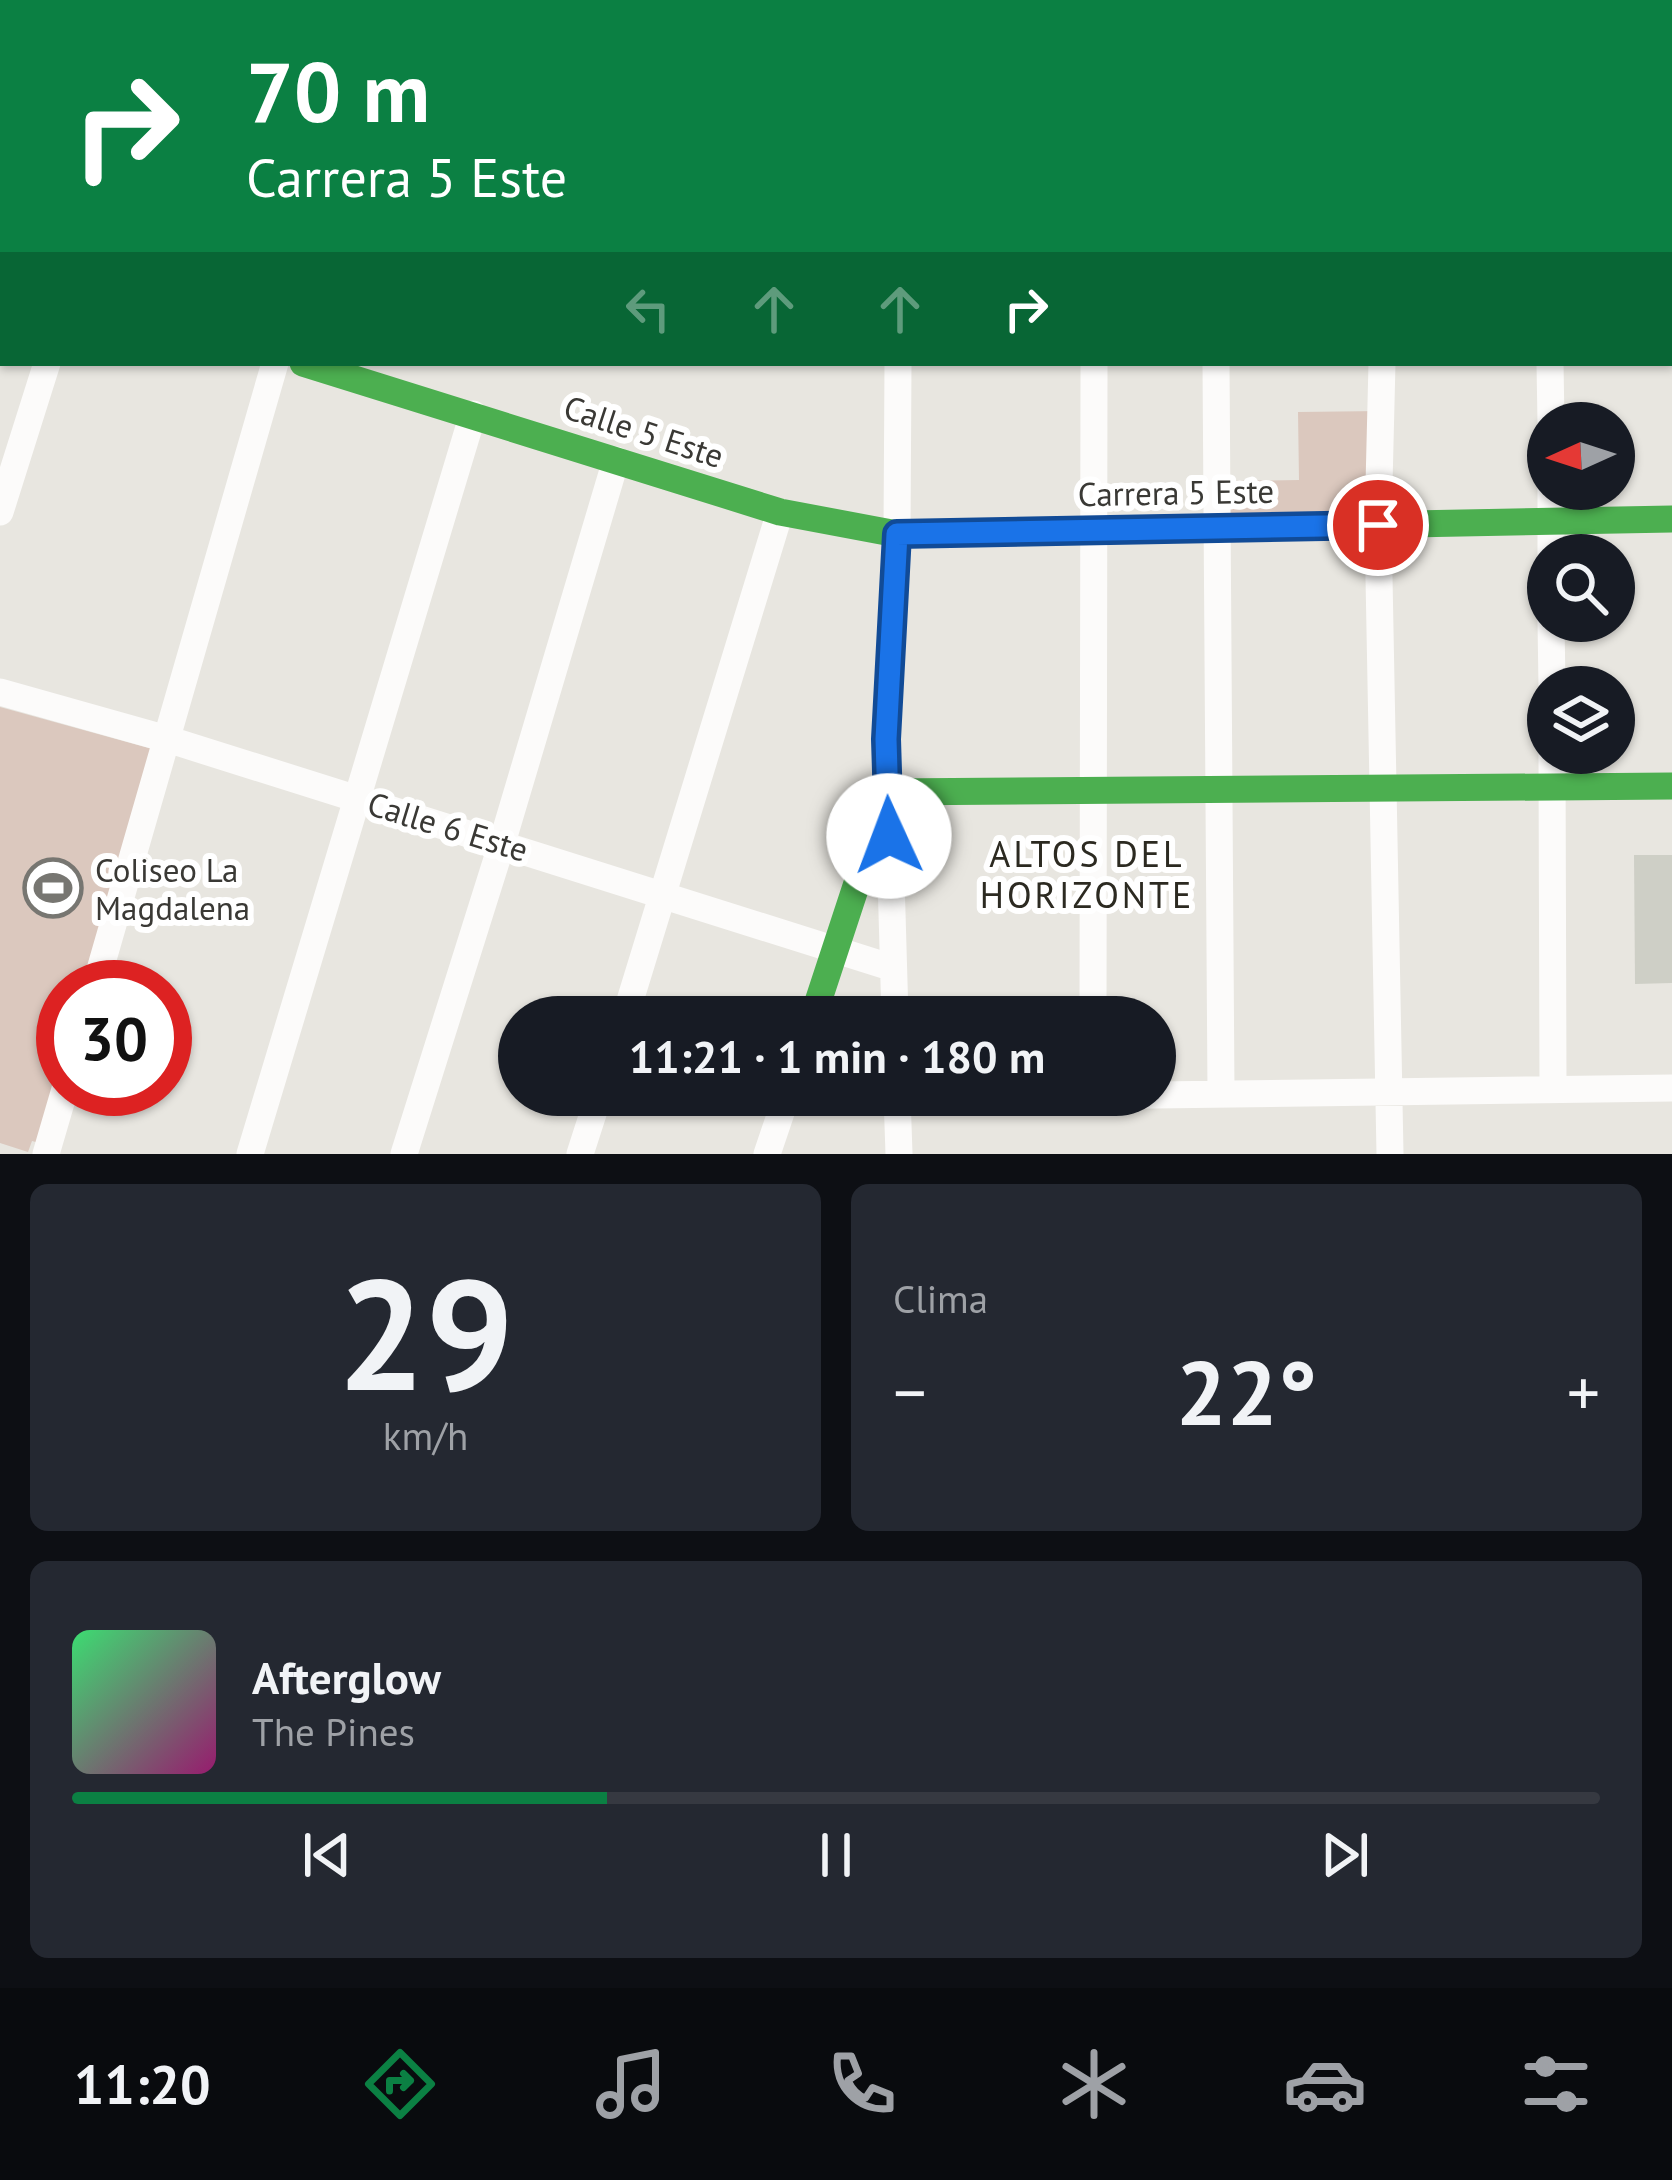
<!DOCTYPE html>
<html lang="es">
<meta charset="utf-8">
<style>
body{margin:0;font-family:"PT Sans",sans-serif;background:#242831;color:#f1f3f6;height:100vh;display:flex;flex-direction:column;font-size:45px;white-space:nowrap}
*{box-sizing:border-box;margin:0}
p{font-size:39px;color:#9ea1a6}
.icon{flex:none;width:66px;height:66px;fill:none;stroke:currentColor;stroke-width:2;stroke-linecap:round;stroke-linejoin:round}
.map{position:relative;height:1154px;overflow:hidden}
.sheet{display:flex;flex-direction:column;gap:30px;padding:30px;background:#0d0f14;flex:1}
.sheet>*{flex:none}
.guide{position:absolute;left:0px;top:0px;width:1674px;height:366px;box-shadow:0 3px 9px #0004;background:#0b8043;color:#fff;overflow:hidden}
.needle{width:78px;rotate:267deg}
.buttons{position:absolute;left:1527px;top:402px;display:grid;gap:24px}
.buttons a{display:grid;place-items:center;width:108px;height:108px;border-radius:50%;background:#171b24;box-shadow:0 3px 9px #0004;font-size:60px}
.speed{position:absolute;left:36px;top:960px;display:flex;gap:24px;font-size:60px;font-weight:700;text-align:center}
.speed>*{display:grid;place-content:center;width:156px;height:156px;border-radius:50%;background:#171b24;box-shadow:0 3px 9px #0004;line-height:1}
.speed .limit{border:18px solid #d22;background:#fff;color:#111}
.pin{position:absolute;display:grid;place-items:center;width:102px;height:102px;color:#fff;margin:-51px;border:6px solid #fff;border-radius:50%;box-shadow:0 3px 12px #0007}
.me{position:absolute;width:132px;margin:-66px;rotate:358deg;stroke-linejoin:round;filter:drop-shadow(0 0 9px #0008)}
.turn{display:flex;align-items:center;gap:42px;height:252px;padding:0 48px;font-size:54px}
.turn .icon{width:156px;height:156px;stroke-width:2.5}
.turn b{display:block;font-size:84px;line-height:102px}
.lanes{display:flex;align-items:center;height:114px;padding:0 48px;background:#0003;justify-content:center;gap:60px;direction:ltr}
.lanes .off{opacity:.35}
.big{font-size:90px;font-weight:800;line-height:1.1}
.sheet .card{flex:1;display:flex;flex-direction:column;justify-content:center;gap:18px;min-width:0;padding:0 42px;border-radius:18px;background:#242831}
.sheet .dial{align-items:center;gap:0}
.dial b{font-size:156px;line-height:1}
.song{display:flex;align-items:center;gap:36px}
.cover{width:144px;height:144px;border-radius:18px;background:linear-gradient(135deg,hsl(140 70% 55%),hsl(320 70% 35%))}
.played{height:12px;border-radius:6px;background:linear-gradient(90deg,#0b8043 35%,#363941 35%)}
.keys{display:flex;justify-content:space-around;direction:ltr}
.heat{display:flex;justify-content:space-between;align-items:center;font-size:66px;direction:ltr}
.sheet .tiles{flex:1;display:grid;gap:30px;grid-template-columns:1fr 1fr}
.card:last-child{grid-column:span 2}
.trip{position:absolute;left:498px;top:996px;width:678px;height:120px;border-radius:60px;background:#171b24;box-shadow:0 3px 9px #0004;font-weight:800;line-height:120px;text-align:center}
.tabs{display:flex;height:192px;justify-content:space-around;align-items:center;background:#090b0e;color:#9ea1a6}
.tabs .icon{width:84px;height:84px}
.tabs .current{color:#0b8043}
.tabs b{font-size:54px;color:#f1f3f6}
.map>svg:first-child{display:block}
.green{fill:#dbc8be}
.building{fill:#cecfc6}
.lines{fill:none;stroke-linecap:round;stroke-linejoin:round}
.street{stroke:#fcfbfa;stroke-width:27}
.fast{stroke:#4caf50;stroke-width:27}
.route-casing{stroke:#114b97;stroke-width:30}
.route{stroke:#1a73e8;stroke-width:21}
.labels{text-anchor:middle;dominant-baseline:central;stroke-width:12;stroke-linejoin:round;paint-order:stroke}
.street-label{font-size:33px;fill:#3a3935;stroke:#fff}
.poi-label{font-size:33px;fill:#3a3935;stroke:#fff;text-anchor:start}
.neighbourhood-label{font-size:36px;letter-spacing:3px;fill:#2c2a21;stroke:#fff}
</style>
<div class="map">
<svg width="1672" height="1154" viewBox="0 0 1672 1154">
<rect width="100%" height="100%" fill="#e8e6e0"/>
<path class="green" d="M1381,411L1383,513L1225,516L1224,481L1299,480L1298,412Z
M0,707L163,752L91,987H63V1077L43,1144L32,1141L28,1152L0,1143Z"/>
<path class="building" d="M1634,855H1672V983L1635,984Z"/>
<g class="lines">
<path class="street" d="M902,3V0
M1671,188H1672
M0,243L3,245
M1216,363L1221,1094
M1382,363L1378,525L1390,1154
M1550,363L1551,423
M1551,489V555
M0,512L47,363
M1551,621L1552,687
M0,692L167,739L893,968
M1552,753L1553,1089
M95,987L275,363
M625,1017L780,512
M895,1017L887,739L897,534L898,363
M1093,1017L1094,363
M897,1095L899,1154
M1155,1095L1672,1088
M897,1098L1151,1095
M46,1154L65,1089
M250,1154L473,414
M404,1154L502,843L616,460
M580,1154L599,1095
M767,1154L787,1095"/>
<path class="fast" d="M303,363L780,512L897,534L1672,519
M813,1017L887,792L1672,786"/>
</g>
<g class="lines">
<defs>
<path id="route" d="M889,836L886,739L897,534L1378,525"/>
</defs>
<use href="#route" class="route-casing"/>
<use href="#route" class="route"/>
</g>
<defs>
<symbol id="stadium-ring" viewBox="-11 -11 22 22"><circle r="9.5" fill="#fff" stroke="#777671" stroke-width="1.5"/><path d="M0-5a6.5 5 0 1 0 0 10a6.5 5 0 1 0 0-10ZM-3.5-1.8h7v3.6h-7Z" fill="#777671"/></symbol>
</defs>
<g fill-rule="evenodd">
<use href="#stadium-ring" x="20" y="855" width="66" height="66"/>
</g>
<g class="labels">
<g class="street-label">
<text transform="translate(644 431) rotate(18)">Calle 5 Este</text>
<text transform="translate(1176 492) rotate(-1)">Carrera 5 Este</text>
<text transform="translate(448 826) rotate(17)">Calle 6 Este</text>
</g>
<g class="poi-label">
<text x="95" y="869">Coliseo La<tspan x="95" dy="38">Magdalena</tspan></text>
</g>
<g class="neighbourhood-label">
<text x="1087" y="853">ALTOS DEL<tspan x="1087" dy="41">HORIZONTE</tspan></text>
</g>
</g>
</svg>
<div class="buttons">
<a><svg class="needle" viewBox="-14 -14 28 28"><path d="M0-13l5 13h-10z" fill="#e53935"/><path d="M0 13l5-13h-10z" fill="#9ea1a6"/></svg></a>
<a><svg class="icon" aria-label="search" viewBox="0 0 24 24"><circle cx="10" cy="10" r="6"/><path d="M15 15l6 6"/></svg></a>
<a><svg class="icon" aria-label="layers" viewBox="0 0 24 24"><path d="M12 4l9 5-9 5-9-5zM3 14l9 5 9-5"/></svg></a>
</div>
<div class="speed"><div class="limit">30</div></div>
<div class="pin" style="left:1378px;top:525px;background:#d93025"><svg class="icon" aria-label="arrive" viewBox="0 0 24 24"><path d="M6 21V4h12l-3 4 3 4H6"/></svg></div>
<svg class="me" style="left:889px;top:836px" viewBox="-20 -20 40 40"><circle r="19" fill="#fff"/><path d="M0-13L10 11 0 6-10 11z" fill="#1a73e8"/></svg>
<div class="trip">11:21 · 1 min · 180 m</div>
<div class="guide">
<div class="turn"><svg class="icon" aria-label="right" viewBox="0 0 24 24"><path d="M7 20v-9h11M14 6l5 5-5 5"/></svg><div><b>70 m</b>Carrera 5 Este</div></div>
<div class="lanes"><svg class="icon off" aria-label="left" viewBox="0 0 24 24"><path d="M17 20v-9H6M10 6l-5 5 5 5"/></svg><svg class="icon off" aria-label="ahead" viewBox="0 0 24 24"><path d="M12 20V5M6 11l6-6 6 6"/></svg><svg class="icon off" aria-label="ahead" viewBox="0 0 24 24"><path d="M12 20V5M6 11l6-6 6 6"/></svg><svg class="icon" aria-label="right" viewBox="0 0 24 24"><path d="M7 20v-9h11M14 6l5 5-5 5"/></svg></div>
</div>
</div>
<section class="sheet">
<div class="tiles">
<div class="card dial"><b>29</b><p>km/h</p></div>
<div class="card"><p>Clima</p>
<div class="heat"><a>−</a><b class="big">22°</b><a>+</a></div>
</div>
<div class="card">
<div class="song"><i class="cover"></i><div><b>Afterglow</b><p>The Pines</p></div></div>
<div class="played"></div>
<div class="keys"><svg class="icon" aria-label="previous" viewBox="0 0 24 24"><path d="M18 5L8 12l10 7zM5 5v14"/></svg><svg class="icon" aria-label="pause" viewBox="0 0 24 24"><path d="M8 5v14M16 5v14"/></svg><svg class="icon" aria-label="next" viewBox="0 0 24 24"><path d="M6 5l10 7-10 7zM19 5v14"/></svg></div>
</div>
</div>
</section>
<nav class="tabs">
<b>11:20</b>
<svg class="icon current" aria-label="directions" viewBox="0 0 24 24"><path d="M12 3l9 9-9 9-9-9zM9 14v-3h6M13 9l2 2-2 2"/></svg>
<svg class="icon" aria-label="music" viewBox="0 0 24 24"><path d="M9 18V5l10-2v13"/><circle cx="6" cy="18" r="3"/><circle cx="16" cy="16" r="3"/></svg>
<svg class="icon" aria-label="phone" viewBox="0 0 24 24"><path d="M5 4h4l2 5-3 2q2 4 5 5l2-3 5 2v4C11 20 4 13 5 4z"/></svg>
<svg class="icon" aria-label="climate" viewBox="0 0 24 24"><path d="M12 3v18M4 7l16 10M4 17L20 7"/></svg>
<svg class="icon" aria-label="car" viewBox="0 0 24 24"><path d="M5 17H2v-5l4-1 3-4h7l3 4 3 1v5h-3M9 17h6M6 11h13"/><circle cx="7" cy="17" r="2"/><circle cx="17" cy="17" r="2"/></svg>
<svg class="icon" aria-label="filters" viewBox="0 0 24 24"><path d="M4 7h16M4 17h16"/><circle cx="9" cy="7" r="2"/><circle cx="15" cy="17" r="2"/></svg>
</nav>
